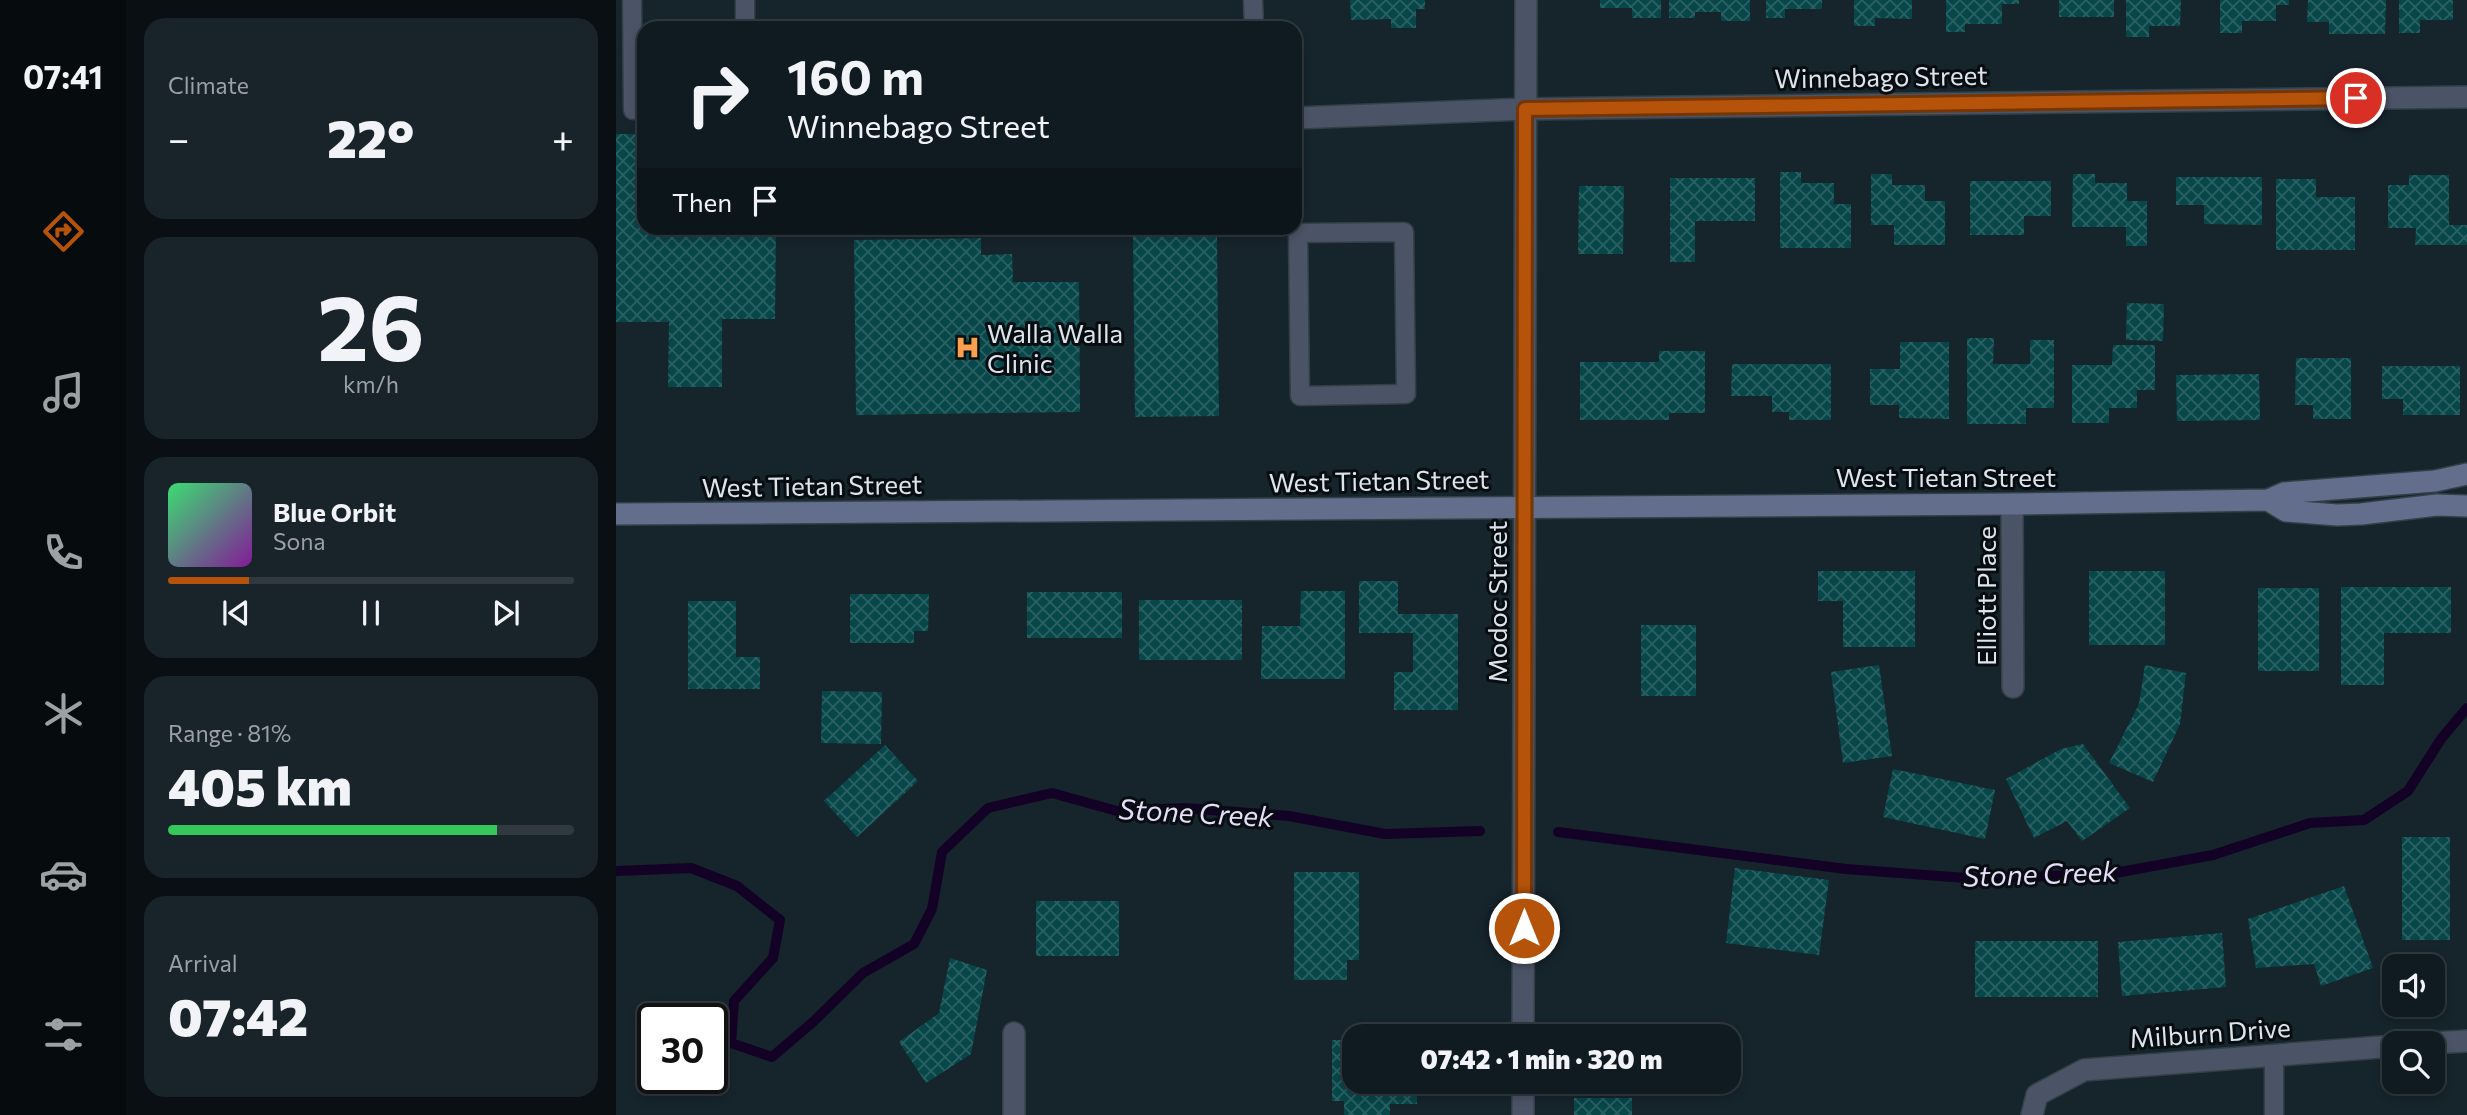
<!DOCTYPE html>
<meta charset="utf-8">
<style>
body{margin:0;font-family:Commissioner,sans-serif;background:#19242a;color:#f1f3f6;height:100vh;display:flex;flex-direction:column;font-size:26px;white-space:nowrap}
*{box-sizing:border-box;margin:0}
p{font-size:23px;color:#9ca1a5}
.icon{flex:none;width:38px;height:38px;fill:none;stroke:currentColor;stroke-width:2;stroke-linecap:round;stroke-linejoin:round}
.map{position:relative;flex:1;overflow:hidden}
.drawer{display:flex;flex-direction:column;gap:18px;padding:18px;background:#090f12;width:490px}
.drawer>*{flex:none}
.banner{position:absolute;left:21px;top:21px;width:665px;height:214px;border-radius:21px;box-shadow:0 4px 10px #0003,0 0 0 2px #30393f;background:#101b21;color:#f1f3f6;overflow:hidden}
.controls{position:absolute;left:1766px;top:954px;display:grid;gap:14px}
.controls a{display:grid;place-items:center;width:63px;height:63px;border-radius:14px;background:#101b21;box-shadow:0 4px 10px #0003,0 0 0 2px #30393f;font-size:35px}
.speed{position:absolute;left:21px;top:1003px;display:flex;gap:14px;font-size:35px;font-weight:700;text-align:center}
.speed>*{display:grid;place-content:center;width:91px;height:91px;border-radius:50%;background:#101b21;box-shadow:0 4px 10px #0003,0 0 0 2px #30393f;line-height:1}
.speed .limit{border:4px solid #111;border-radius:10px;background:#fff;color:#111}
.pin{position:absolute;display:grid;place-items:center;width:60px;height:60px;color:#fff;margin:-30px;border:4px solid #fff;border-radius:50%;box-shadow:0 2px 7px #0007}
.me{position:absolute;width:77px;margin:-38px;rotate:0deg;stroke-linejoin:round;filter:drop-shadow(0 0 5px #0008)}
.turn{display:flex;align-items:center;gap:24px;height:147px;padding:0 35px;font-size:32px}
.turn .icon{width:91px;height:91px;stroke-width:2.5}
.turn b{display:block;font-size:49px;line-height:60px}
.then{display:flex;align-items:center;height:66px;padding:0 35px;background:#0003;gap:14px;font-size:26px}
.big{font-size:52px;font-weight:800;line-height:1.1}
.drawer .widget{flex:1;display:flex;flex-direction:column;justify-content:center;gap:10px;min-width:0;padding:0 24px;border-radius:21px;background:#19242a}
.drawer .dial{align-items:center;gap:0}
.dial b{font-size:91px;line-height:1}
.song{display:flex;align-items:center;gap:21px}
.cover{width:84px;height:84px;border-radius:10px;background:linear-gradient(135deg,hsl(140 70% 55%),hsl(290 70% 35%))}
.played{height:7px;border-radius:4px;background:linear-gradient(90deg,#b45309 20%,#30393f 20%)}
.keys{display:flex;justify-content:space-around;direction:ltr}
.heat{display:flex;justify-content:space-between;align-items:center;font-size:38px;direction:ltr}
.charge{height:10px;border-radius:5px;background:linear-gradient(90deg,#34c759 81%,#30393f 0)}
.trip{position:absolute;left:726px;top:1024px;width:399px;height:70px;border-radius:21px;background:#101b21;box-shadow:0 4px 10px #0003,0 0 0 2px #30393f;font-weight:800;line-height:70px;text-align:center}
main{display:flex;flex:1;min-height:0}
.dock{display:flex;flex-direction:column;width:126px;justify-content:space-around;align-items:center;background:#060b0d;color:#9ca1a5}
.dock .icon{width:49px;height:49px}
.dock .selected{color:#b45309}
.dock b{font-size:32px;color:#f1f3f6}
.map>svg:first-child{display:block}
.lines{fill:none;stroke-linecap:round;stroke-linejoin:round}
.stream{stroke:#130225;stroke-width:10}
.building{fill:url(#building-cross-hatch)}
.lane-casing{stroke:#323f47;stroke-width:21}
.street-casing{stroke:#323f47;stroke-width:24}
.secondary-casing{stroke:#323f47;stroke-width:24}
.lane{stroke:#4b5366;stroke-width:18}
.street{stroke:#4b5366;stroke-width:21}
.secondary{stroke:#626e8c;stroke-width:21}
.route-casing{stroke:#753606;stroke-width:18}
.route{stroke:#b45309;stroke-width:12}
.labels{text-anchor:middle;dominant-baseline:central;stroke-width:6;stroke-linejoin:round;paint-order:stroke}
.street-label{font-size:26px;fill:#dce5eb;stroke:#070d10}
.poi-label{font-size:26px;fill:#dce5eb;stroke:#070d10;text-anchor:start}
.water-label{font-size:28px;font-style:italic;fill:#e7dcf9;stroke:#070d10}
</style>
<main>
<nav class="dock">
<b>07:41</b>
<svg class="icon selected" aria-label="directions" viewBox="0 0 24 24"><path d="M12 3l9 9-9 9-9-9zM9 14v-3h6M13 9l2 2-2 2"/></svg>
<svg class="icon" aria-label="music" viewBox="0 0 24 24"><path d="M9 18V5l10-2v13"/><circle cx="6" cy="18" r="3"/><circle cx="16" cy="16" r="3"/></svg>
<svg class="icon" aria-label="phone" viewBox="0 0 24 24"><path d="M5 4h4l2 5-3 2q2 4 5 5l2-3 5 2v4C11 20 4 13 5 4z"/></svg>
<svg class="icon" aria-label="climate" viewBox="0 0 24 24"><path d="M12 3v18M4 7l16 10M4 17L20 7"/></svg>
<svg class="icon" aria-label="car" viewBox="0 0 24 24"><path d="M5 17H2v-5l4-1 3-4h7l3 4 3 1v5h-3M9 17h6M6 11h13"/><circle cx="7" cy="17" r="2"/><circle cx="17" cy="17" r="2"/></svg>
<svg class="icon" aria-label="filters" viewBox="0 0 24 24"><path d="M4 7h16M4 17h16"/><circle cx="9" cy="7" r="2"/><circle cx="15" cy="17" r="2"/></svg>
</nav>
<section class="drawer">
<div class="widget"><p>Climate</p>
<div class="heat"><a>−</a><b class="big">22°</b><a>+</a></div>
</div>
<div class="widget dial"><b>26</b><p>km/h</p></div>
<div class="widget">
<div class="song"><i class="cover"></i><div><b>Blue Orbit</b><p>Sona</p></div></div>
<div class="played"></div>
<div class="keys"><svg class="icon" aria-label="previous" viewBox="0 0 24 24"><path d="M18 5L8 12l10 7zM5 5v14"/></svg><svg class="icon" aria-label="pause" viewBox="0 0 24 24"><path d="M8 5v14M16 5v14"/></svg><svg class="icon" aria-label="next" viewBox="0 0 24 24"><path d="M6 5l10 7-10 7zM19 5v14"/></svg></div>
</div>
<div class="widget"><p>Range · 81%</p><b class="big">405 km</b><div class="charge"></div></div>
<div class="widget"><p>Arrival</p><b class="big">07:42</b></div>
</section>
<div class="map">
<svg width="1851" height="1115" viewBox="0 0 1851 1115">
<defs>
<pattern id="building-cross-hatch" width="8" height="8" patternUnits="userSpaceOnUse" patternTransform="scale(1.75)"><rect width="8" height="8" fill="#074649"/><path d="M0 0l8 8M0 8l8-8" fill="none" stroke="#2b6163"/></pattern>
</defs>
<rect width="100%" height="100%" fill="#16242c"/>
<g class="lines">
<path class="stream" d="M942,832L1230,869L1363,879L1499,873L1597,855L1694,823L1748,820L1792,791L1825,739L1851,708
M0,871L75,868L121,886L164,920L157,958L118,1001L115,1043L156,1057L197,1022L247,973L298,944L316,909L326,852L372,808L436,793L501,811L569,808L673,816L769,834L864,831"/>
</g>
<path class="building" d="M734,0H809V9H800V28H775V19L735,20Z
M984,0H1045V18H1016V8H984Z
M1053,0H1134V21H1105V12H1079V18H1053Z
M1150,0H1206V9H1169V18H1150Z
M1238,0H1296V19L1259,18V26H1238Z
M1330,0H1403V4H1386V24H1349V32H1330Z
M1443,0H1498V17H1443Z
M1510,0H1565L1564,26H1533V37H1510Z
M1604,0H1673V5H1660V21H1626V33H1604Z
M1692,0H1770L1769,34H1713V22H1691Z
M1783,0H1837V20H1804V33H1783Z
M0,134H28V228H160L159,319H106V387H52L53,322H0Z
M1164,172H1185V183H1218V204H1235V248H1164Z
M1255,174H1276V185H1309V201H1329V245H1278V225H1255Z
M1457,174H1479V183H1511V201H1531V246H1510V227H1456Z
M1793,175H1833V225H1851V245H1799L1800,228H1772V185H1793Z
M1560,177H1646V225L1588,224V205H1560Z
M1054,178H1139V221H1079V262H1054Z
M1660,179H1700V197H1739V250H1660Z
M1354,181H1435V216H1408V235H1354Z
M963,186H1008L1007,254H962Z
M601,236L603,416L519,417L517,237Z
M365,238V255L396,254L397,282H463L464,412L240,415L238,240Z
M1511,303L1548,304L1547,341L1510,340Z
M1351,338H1378L1377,364H1414V340H1438V408H1410V424H1351Z
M1284,342H1333V419L1283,418V405H1254V369H1284Z
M1497,345H1539V390H1521V408H1493V423H1456V365H1496Z
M1043,351H1089V413H1053V420H964V362H1043Z
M1680,358H1735V419H1697V405H1679Z
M1116,364H1215V420H1173V412H1156V396H1115Z
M1766,366H1844V415H1787V399H1766Z
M1643,374L1644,420L1561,421L1560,375Z
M1202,571H1299V647H1227V601H1202Z
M1473,571H1549V645H1473Z
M743,581H782V614H842V710H778V672H797V633H743Z
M1725,587H1835V633H1768V685H1725Z
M1642,588H1703V671H1642Z
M685,591H729V679H645L646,626H684Z
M411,592H506V638H411Z
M234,594H313L312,631H298V643H234Z
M523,600H626V660H523Z
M72,601H120V657H144V689H72Z
M1025,625H1080V696H1025Z
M1263,665L1276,756L1227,763L1215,672Z
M1529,665L1570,673L1564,724L1537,782L1493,763L1523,704Z
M206,691L266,692L265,744L205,743Z
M1467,744L1514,808L1466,841L1451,821L1418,838L1390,779L1445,749Z
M269,745L302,781L241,837L208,801Z
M1277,769L1379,790L1369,839L1267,817Z
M1786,837H1834V940H1786Z
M1119,868L1213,880L1203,955L1110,943Z
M678,872H743V960H731V980H678Z
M1728,886L1757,968L1705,986L1698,964L1640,968L1632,919Z
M420,901H503V956H420Z
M1606,933L1610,987L1506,996L1502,942Z
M1359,941H1482V997H1359Z
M334,958L371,970L355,1054L310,1083L283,1042L323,1013Z
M716,1040H738V1082H801V1104H774V1115H728V1101H716Z
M958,1098H1016V1115H958Z"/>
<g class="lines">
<defs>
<path id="lane" d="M16,0L17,110
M129,0V28
M637,0L638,28
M788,232L790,394L684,396L682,233Z
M1658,1115V1055"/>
<path id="street" d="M679,118L909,109L1851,97
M1396,504L1397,687
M398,1033V1115
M907,1036L910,0
M1816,1043L1851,1041
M907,1115V1082
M1416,1115L1421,1095L1468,1070L1778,1046"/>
<path id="secondary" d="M1652,500L1670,511L1721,515L1745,514L1821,505L1851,506
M0,514L1396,504L1652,500L1668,493L1819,481L1851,474"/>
</defs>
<use href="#lane" class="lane-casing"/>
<use href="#street" class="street-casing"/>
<use href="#secondary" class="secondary-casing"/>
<use href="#lane" class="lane"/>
<use href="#street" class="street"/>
<use href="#secondary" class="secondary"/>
</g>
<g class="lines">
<defs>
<path id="route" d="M908,928L909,109L1740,98"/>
</defs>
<use href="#route" class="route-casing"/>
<use href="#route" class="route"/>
</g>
<defs>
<symbol id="hospital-bare" viewBox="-9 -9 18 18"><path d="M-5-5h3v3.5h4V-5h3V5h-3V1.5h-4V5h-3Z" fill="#f99f4d" stroke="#070d10" stroke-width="2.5" paint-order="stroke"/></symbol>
</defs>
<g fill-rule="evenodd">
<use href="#hospital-bare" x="334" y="330" width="35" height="35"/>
</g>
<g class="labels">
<g class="street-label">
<text transform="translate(1265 76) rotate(-1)">Winnebago Street</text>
<text x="1330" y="476">West Tietan Street</text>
<text transform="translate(763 480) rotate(-1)">West Tietan Street</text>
<text transform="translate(196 485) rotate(-1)">West Tietan Street</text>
<text transform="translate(1369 596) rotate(-90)">Elliott Place</text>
<text transform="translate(880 602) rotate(-90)">Modoc Street</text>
<text transform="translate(1594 1032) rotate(-4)">Milburn Drive</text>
</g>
<g class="poi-label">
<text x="371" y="332">Walla Walla<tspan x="371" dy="30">Clinic</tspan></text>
</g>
<g class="water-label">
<text transform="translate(580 812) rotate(3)">Stone Creek</text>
<text transform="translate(1424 873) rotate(-2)">Stone Creek</text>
</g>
</g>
</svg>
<div class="controls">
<a><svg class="icon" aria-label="sound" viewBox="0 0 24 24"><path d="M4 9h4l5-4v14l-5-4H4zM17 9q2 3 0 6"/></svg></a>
<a><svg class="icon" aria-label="search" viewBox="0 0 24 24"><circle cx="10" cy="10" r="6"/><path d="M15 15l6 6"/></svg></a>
</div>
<div class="speed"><div class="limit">30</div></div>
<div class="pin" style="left:1740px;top:98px;background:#d93025"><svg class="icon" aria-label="arrive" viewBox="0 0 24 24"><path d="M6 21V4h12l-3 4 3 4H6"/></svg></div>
<svg class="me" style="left:908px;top:928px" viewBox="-20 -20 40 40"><circle r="17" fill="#b45309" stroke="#fff" stroke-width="3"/><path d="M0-11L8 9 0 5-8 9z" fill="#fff"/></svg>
<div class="trip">07:42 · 1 min · 320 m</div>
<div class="banner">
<div class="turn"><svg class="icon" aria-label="right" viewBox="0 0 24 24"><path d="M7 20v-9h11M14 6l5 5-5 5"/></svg><div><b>160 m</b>Winnebago Street</div></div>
<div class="then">Then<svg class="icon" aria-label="arrive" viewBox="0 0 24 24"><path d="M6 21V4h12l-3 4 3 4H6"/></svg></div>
</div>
</div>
</main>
